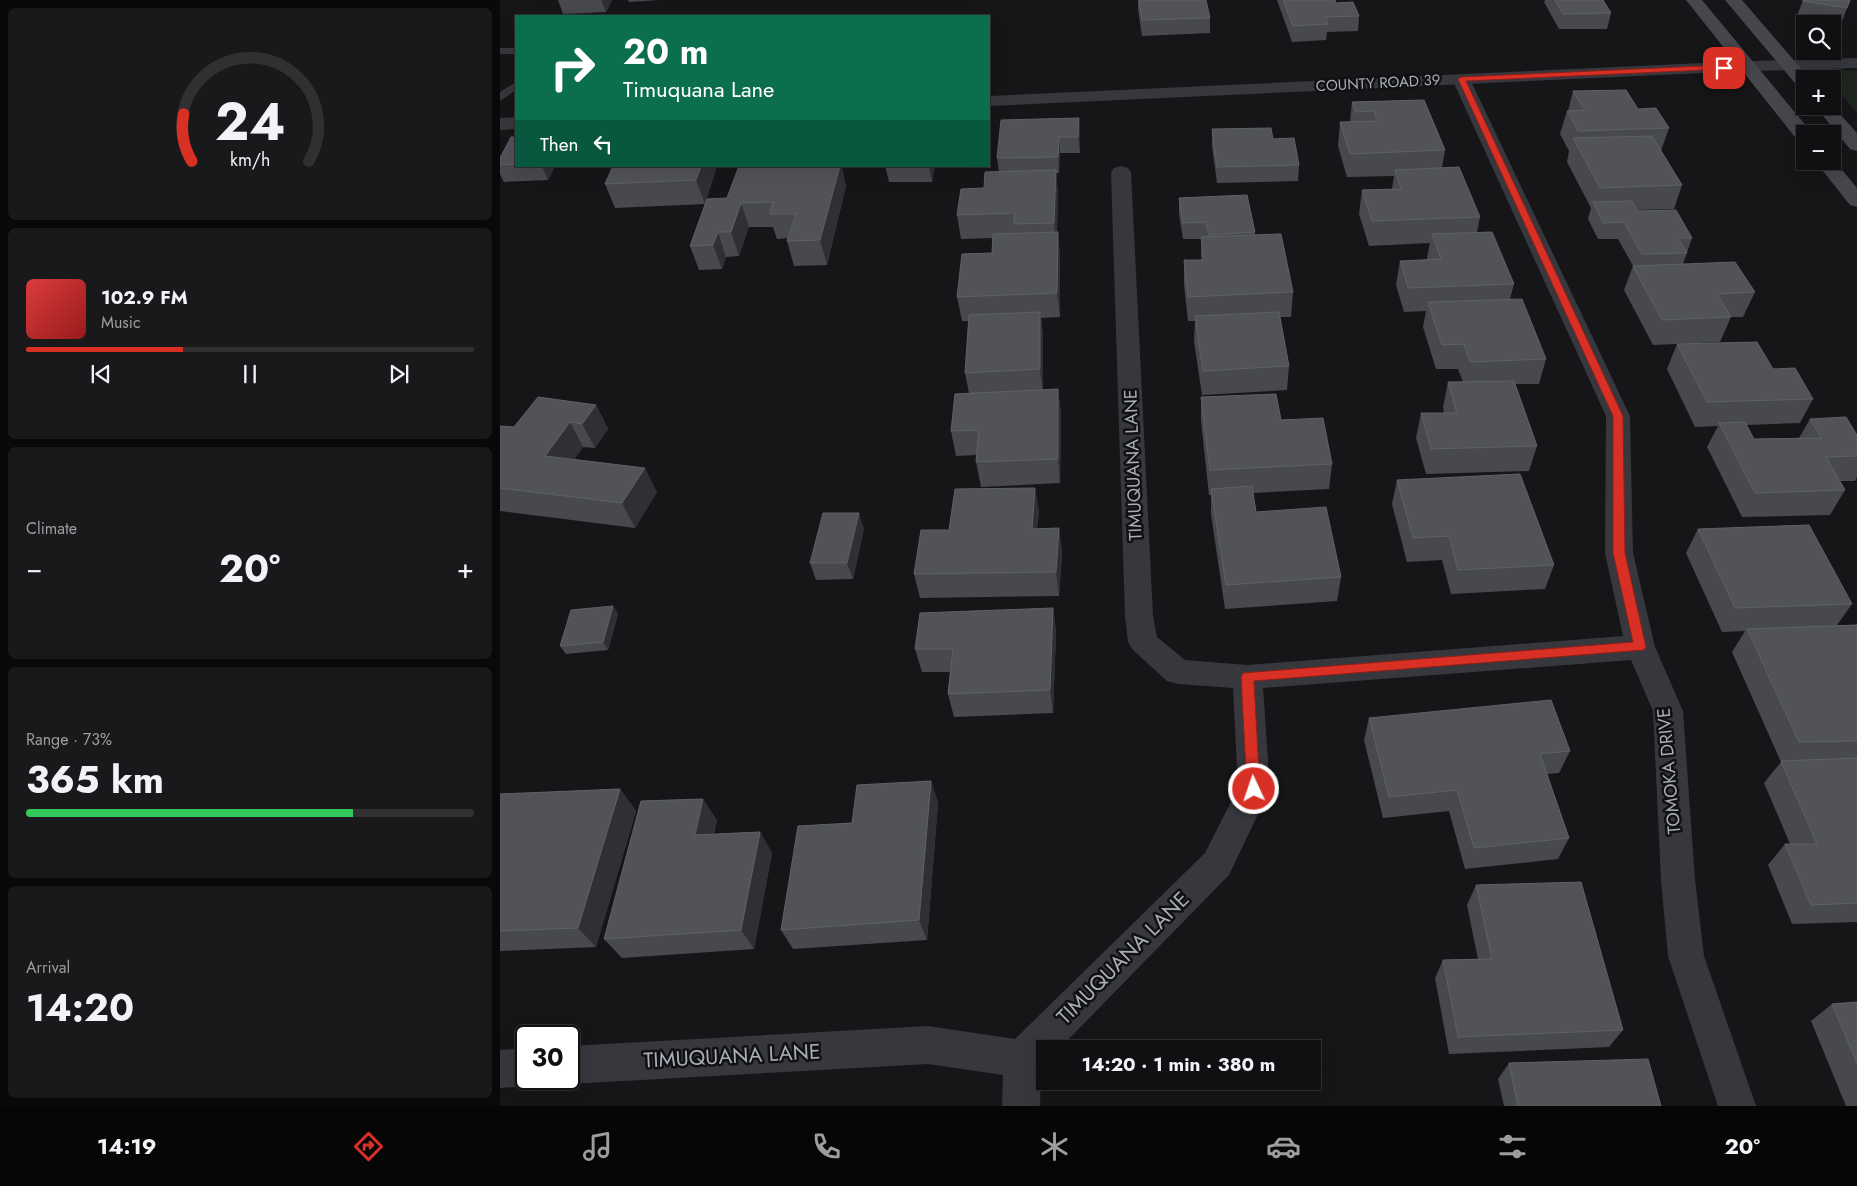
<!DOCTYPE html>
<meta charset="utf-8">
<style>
body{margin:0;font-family:Jost,sans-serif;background:#19191b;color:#f1f3f6;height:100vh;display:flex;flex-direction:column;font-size:19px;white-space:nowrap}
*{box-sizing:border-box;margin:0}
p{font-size:16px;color:#9c9d9f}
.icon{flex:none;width:28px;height:28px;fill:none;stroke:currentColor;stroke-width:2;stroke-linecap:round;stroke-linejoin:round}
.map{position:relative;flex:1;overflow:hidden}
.panel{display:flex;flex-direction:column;gap:8px;padding:8px;background:#09090a;width:500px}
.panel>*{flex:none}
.top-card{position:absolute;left:15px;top:15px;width:475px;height:152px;border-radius:0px;box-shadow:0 5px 20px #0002,0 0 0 1px #303032;background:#0b6e4f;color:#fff;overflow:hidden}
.controls{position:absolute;left:1296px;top:15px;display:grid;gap:10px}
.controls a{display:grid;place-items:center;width:45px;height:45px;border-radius:0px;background:#101012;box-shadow:0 5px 20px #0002,0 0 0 1px #303032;font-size:25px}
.speed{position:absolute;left:15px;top:1025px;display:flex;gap:10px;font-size:25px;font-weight:700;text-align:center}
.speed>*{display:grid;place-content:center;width:65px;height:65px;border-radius:50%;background:#101012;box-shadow:0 5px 20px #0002,0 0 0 1px #303032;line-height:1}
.speed .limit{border:2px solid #111;border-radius:8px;background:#fff;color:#111}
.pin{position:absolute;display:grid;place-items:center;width:42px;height:42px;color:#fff;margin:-21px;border-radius:10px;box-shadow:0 2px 8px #0006}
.me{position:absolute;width:55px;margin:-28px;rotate:357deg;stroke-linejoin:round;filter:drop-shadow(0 0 4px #0008)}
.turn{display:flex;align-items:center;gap:18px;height:105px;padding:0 25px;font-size:22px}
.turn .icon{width:65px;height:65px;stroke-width:2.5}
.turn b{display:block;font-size:35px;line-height:42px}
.then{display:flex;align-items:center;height:48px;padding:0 25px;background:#0003;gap:10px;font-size:19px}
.big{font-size:38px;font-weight:700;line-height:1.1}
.panel .widget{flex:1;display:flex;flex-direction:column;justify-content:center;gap:8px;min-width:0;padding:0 18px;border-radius:8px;background:#19191b}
.panel .dial{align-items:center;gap:0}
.dial svg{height:130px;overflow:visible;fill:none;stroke:#303032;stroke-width:7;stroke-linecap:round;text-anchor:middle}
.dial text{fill:#f1f3f6;stroke:none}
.song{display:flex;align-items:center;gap:15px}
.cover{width:60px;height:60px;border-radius:8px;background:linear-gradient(135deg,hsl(0 70% 55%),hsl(0 70% 35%))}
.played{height:5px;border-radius:2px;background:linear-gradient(90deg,#d93025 35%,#303032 35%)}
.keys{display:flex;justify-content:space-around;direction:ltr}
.heat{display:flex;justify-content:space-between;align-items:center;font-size:28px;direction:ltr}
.charge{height:8px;border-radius:4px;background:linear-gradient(90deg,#34c759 73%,#303032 0)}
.trip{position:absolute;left:536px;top:1040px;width:285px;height:50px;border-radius:0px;background:#101012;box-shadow:0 5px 20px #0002,0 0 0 1px #303032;font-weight:700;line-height:50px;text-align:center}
.dock{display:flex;height:80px;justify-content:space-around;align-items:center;background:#060607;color:#9c9d9f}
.dock .icon{width:35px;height:35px}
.dock .on{color:#d93025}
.dock b{font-size:22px;color:#f1f3f6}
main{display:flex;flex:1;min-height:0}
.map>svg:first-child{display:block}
.green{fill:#1e261f}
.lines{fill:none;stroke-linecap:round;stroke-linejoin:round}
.service{fill:#37383d;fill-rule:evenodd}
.minor{fill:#37383d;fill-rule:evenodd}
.tertiary{fill:#37383d;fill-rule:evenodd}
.secondary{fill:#45474d;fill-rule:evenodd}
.wall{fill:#47494d}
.shaded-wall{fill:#2f3033}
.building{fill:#525359;stroke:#5f6168}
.route{fill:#d93025;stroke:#8d1f18}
.labels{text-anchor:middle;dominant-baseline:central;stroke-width:5;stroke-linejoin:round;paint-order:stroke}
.far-street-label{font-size:15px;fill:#a8adb8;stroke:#111113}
.street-label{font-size:18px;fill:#a8adb8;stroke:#111113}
.near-street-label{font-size:21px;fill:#a8adb8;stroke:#111113}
</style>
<main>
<section class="panel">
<div class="widget dial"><svg viewBox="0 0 100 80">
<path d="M14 69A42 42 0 1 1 86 69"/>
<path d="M14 69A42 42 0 0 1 9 40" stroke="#d93025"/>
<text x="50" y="56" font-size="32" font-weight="700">24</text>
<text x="50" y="72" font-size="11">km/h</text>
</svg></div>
<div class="widget">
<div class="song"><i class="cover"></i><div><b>102.9 FM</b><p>Music</p></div></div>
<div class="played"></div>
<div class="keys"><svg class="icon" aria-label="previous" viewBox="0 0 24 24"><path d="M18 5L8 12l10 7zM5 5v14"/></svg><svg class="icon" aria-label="pause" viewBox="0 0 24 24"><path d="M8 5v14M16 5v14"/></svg><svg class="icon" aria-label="next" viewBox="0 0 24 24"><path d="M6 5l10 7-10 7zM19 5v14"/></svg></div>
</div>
<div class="widget"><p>Climate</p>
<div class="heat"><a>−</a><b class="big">20°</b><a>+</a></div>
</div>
<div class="widget"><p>Range · 73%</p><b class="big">365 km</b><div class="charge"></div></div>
<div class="widget"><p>Arrival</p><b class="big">14:20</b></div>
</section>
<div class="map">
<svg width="1357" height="1106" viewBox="0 0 1357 1106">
<rect width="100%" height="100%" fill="#161618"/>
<path class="green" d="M1357,70V113L1333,85L1332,79H1327L1319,71Z"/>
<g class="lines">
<path class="service" d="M0,48H16V54H0Z
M16,82V90L0,101V92Z"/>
<path class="minor" d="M961,74L967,75L970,79L1130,416L1133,553L1155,647L1183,711L1195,880L1204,956L1256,1106H1218L1168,956L1161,880L1153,711L1131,660L763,688L770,789L729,875L559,1049H545V1063L541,1067L540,1106H502L503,1075L428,1064L69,1084L56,1079H69V1046L428,1026L515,1039L705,853L738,788L733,688L678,684L667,681L633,650L628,642L625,616L611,172L614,168L621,166L628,168L631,172L653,616L657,637L685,660L747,665L1123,636L1105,553L1106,416L952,79L955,75Z
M26,1048V1079H40L39,1080L26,1086L0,1088V1050Z"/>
<path class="tertiary" d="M1357,58V68L1224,72L489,106V96L1224,62Z
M16,117V129L0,130V118Z"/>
<path class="secondary" d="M1186,0H1202L1312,133L1305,134V143L1298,141Z
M1225,0H1242L1310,79H1305V89L1299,88Z
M1332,105L1357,133V151L1350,149L1315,106H1332Z
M1332,158L1357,188V207L1350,205L1315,161H1332Z"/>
</g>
<path class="wall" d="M58,0H112L106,12L63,14Z
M128,0H159L129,2Z
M638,0L710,18V33L642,36L638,9Z
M777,0H835L836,3L859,16L858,31L827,32L826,40L792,42Z
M1045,0H1103L1111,13L1107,29H1059L1044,2Z
M1303,0L1347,8L1341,24L1297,16Z
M1073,91L1138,109L1169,128L1161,151L1182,185L1174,209L1137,210L1192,238L1183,264L1255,292L1243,317H1231L1220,342L1153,345L1124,290L1133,266L1118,239H1098L1088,219L1091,208L1067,162L1069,151L1060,134L1067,111H1068Z
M924,100L945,150L942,168L980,217L977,232L1014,284L1010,299L1046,359L1039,384H1015L1037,446L1029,471L926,474L916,438L921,413H944L943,407L948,382H963L958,369H936L923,327L926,311L904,312L896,285L900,261L928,260L927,258L930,243L869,246L859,214L862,190L892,189L894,176L847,177L838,146L840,122H850L852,102Z
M501,120L580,134V153H560L559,173H556L558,194L557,232L560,256V317L541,318L543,336V390L558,389L561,414L560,483L481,487L476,462L477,455L456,456L451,431L469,393L465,373L469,321H462L457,297L492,253L493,238L461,239L457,215L499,172L497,158Z
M712,129L773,139L799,165L798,181L717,183L712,146Z
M16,137V166H55L48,180L4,182L0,174V158Z
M113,166H217L205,204L115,208L105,184Z
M385,166H435L432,182H389Z
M346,186L327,265L294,266L287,241L288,238L277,239L273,227H249L239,256L226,257L222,269L199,270L190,246L227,198Z
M679,198L755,232V235L793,292L791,317H780L789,366L787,390L702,395L694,341L695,321H688L684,285V260H701V239H683L679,214Z
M1177,344L1273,369L1313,399L1300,423L1246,425L1254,439L1299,438L1310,419L1357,435V477L1355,481H1340L1345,490L1330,515L1242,517L1207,447L1218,426L1195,427L1167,369Z
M701,397L781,420L832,464L829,489L753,493L756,512L841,577L837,601L725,609L711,514V495H709L701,421Z
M96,405L108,429L95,448L83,447L74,459L157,492L135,528L0,511V426L14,427Z
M897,480L1054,565L1045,589L951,594L942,560L907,562L892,504Z
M535,488L539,512L537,529L559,528L562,553L559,596L420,598L414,574L449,530Z
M364,529L353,579L316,580L310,563Z
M1198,529L1352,604L1337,625H1357V922L1292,924L1268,865L1285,844H1290L1264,783L1281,762L1232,652L1245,631L1222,632L1186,553Z
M113,606L118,614L108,650L66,654L60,646Z
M553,608L556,632L553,713L454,717L448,694L450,672H422L415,649Z
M869,718L1070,751L1059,773L1047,774L1069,838L1058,859L965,869L949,811L883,818L864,740Z
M431,781L438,803L427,940L293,949L281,930L352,823Z
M120,789L136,811L96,947L0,951V794Z
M217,820L214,834L260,832L272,853L254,949L122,958L104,939Z
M976,885L1123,1030L1109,1047L949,1054L935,978L943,960L978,959L967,905Z
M1357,1002V1106H1346L1311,1021L1332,1004Z
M1009,1063L1161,1106H1004L998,1079Z"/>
<path class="shaded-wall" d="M101,0H112L106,12Z
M579,118L580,134V153L578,137Z
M559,137L560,153L559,173L558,157Z
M42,166H55L48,180Z
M201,166H217L205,204L196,180Z
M340,166H342L346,186L327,265L320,240Z
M429,166H435L432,182Z
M556,170L558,194L556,247L554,223Z
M241,203L249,227L239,256L231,232Z
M218,232L226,257L222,269L213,245Z
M558,232L560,256V317L557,293Z
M540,312L543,336V394L540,369Z
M558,389L561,414L560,483L558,459Z
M96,405L108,429L95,448L82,424Z
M70,422L83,447L59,481L45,456Z
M145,468L157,492L135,528L122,503Z
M535,488L539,512L535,553L532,529Z
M359,513L364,529L353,579L347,563Z
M559,528L562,553L559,596L556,572Z
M113,606L118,614L108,650L103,642Z
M553,608L556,632L553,713L550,690Z
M431,781L438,803L427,940L419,920Z
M120,789L136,811L96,947L78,928Z
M203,799L217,820L209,856L195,835Z
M260,832L272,853L254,949L241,930Z"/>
<path class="building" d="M639,0H706L710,18L642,20Z
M783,0H835L836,3L853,2L859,16L825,17L828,24L793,26Z
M1055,0H1103L1111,13L1063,14Z
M1303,0H1350L1347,8L1303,1Z
M368,15H401V16H368Z
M1126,90L1138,109L1156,108L1169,128L1078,131L1067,111L1085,110L1073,91Z
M924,100L945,150L850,154L840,122L877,121L874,111L856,112L852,102Z
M579,118L578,137H559L558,157L497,158L501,120Z
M771,128L773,139L794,138L799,165L717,167L712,129Z
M1152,136L1182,185L1100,188L1073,138Z
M11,137H16V164L0,165V158Z
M113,166H201L196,180L105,184Z
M239,166H340L320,240L287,241L296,214H270L273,202L241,203L231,232H218L213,245L190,246L207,199L227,198Z
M959,167L980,217L872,221L862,190L901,189L895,170Z
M556,170L554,223L514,224L515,213L457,215L461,189L484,188L485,172Z
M747,195L755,232L709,235L706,222L683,223L679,198Z
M1132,201L1137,211L1176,210L1192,238H1178L1187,253L1142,254L1124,222L1103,223L1093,202Z
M558,232L557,293L457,297L462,254L492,253L493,234Z
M992,232L1014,284L908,288L900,261L941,259L932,234Z
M781,234L793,292L688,297L684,260H704L701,237Z
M1235,262L1255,292L1217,294L1231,317L1162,320L1133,266Z
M1022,299L1046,359L970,362L964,344L942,345L928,302Z
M540,312V369L465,373L469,315Z
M779,312L789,366L703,371L695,316Z
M1257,342L1273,369L1295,368L1313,399L1207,402L1177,344Z
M1014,381L1037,446L931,449L921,413H957L948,382Z
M558,389V459L476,462L479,430L451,431L455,394Z
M776,394L781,420L823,418L832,464L710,470L701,397Z
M38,397L96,405L82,424L70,422L45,456L145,468L122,503L0,488V426L14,427Z
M1346,417L1357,435V456L1326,457L1345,490L1255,493L1219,423L1245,422L1254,439L1321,438L1310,419Z
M1020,474L1054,565L958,570L949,536L913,538L897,480Z
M752,486L756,512L826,507L841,577L726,585L711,489Z
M535,488L532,529L559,528L556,572L414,574L421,530H449L455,489Z
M323,513H359L347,563H310Z
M1309,525L1352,604L1235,608L1198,529Z
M113,606L103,642L60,646L71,610Z
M553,608L550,690L448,694L453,649H415L420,613Z
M1357,625V741L1299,742L1247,629Z
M1051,700L1070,751L1040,754L1069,838L974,848L957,790L889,797L869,718Z
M1357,758V903L1311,905L1285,844H1317L1281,761Z
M431,781L419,920L281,930L298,826L352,823L357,785Z
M120,789L78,928L0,931V794Z
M203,799L195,835L260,832L241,930L104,939L141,801Z
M1081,882L1123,1030L958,1037L943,960L992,959L976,885Z
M1357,1002V1063L1332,1004Z
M1148,1059L1161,1106H1018L1009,1063Z"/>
<path class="route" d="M1224,65L1227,68L1226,69L966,81L1123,416L1125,553L1146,647L1144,650L754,681L760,789L758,793L754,795L749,793L747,789L741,677L743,673L1133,642L1113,553V416L958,79L961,77Z"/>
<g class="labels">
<g class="far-street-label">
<text transform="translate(878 83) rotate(-3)">COUNTY ROAD 39</text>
</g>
<g class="street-label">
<text transform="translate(633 465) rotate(-92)">TIMUQUANA LANE</text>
<text transform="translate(1169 771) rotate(-95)">TOMOKA DRIVE</text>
</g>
<g class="near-street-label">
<text transform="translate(623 958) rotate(-45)">TIMUQUANA LANE</text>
<text transform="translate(232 1056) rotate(-3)">TIMUQUANA LANE</text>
</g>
</g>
</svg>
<div class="controls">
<a><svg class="icon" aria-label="search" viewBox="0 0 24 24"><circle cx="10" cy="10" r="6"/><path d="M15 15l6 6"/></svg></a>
<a>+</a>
<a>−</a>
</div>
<div class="speed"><div class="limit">30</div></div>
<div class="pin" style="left:1224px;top:68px;background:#d93025"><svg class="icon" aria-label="arrive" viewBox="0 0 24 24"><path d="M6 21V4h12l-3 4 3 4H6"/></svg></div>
<svg class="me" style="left:754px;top:789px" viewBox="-20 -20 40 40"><circle r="17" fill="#d93025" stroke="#fff" stroke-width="3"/><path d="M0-11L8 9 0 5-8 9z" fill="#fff"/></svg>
<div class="trip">14:20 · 1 min · 380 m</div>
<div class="top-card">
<div class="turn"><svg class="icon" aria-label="right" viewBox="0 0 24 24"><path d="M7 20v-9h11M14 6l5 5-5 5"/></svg><div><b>20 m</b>Timuquana Lane</div></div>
<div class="then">Then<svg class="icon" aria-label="left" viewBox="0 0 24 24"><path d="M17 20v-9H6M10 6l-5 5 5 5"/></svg></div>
</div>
</div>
</main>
<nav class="dock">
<b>14:19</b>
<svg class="icon on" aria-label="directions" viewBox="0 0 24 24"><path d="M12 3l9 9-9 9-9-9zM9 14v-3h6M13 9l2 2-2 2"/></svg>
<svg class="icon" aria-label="music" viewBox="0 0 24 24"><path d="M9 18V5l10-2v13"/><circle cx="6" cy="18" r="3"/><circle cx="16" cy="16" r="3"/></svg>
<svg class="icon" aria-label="phone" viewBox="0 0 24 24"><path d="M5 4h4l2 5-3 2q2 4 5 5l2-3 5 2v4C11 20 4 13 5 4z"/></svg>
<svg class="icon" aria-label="climate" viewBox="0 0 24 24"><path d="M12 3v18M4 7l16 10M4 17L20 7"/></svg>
<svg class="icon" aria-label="car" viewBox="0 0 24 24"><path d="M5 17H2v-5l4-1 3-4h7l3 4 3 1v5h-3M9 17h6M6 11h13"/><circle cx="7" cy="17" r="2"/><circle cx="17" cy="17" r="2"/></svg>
<svg class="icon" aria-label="filters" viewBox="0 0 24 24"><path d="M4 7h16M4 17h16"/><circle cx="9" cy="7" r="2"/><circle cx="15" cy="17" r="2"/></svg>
<b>20°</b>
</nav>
